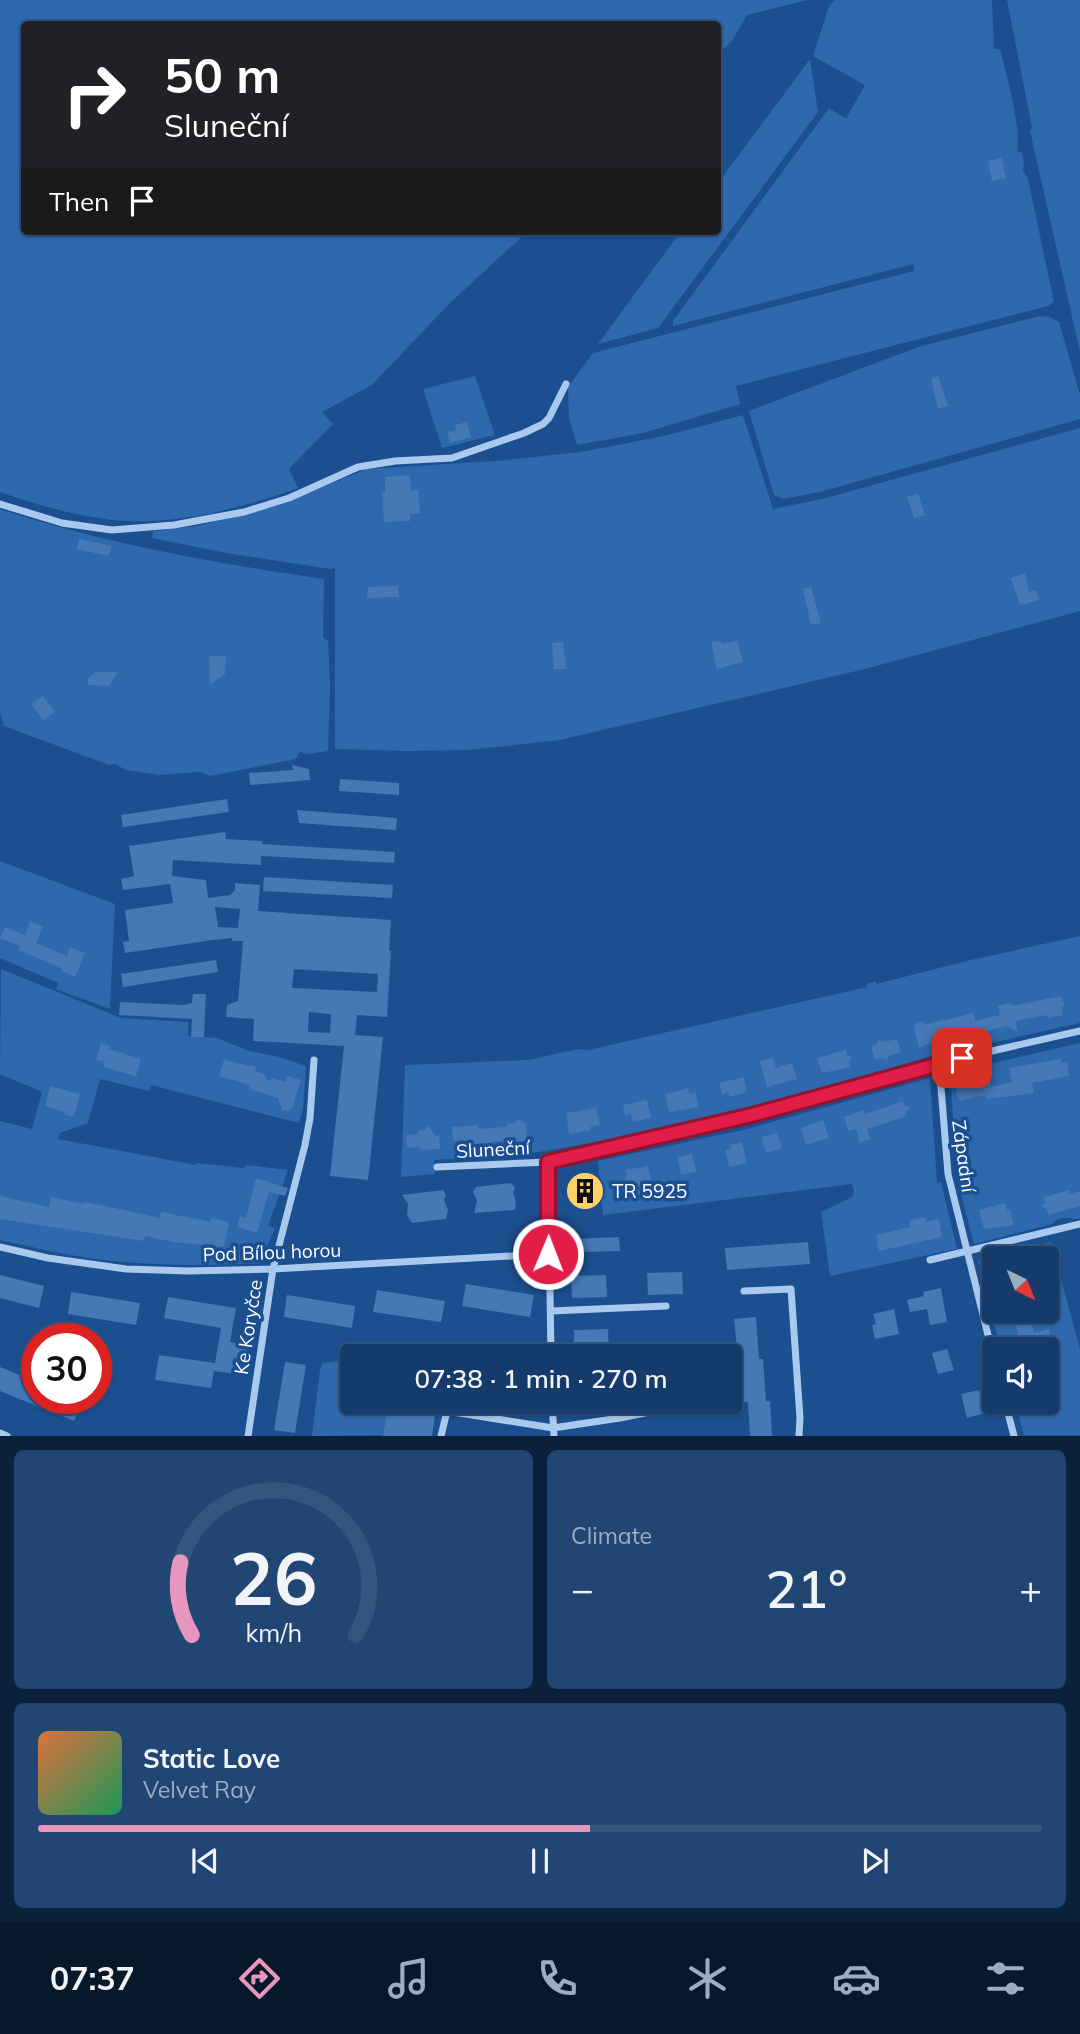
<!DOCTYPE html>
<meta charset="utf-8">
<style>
body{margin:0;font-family:Mulish,sans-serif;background:#214673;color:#f1f3f6;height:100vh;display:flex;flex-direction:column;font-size:26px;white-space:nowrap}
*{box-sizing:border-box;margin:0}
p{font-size:23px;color:#9dadc1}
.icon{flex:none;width:38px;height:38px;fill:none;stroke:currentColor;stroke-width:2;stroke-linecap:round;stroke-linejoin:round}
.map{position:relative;height:1436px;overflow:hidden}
.panel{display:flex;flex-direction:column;gap:14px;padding:14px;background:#0b203b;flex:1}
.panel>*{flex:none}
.hud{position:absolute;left:21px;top:21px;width:700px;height:214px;border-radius:7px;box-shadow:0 2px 5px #0004,0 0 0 2px #33557e;background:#202124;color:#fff;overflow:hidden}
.needle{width:46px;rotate:137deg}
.tools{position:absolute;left:982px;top:1246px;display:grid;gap:14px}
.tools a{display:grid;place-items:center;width:77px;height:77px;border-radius:7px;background:#143b6b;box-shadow:0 2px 5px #0004,0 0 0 2px #33557e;font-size:35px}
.speed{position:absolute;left:21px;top:1323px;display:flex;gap:14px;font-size:35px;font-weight:700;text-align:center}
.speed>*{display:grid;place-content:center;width:91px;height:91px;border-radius:50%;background:#143b6b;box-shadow:0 2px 5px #0004,0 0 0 2px #33557e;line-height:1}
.speed .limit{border:10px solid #d22;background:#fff;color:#111}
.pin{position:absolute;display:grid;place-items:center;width:60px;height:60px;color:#fff;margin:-30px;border-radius:14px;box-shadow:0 4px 10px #0006}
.me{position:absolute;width:77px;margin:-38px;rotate:1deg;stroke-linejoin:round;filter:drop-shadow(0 0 5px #0008)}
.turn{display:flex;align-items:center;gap:24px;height:147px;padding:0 28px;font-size:32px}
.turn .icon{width:91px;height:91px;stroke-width:2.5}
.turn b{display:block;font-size:49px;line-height:60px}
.then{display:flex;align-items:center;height:66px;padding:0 28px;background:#0003;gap:14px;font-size:26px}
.big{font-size:52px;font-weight:600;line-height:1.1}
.panel .card{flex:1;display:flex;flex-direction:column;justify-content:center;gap:10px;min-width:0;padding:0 24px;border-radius:10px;background:#214673}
.panel .dial{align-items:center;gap:0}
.dial svg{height:182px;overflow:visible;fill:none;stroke:#33557e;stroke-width:7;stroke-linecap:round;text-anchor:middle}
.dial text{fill:#f1f3f6;stroke:none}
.song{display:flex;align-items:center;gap:21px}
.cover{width:84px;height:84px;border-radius:10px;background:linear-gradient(135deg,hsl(20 70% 55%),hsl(150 70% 35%))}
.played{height:7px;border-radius:4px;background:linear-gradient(90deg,#e797bd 55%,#33557e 55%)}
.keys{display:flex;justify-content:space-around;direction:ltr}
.heat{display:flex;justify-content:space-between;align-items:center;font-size:38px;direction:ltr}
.panel .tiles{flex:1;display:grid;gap:14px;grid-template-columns:1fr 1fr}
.card:last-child{grid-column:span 2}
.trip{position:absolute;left:340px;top:1344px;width:402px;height:70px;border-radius:7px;background:#143b6b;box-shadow:0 2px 5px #0004,0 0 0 2px #33557e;font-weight:600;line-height:70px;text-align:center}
.menu{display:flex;height:112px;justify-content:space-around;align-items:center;background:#08182b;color:#9dadc1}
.menu .icon{width:49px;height:49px}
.menu .selected{color:#e797bd}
.menu b{font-size:32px;color:#f1f3f6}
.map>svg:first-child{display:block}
.green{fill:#2e69ad;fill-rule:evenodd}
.building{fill:#4478b7;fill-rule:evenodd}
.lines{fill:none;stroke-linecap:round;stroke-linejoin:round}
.minor{stroke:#a9c9ee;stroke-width:7}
.route-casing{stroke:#92132f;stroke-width:18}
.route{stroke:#e11d48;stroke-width:12}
.labels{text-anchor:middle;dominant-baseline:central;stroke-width:7;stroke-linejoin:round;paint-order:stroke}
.street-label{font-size:19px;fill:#fff;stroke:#1b4f8f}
.poi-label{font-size:19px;fill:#fff;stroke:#1b4f8f;text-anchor:start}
</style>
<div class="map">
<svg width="1080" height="1436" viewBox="0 0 1080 1436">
<rect width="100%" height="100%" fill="#1b4f8f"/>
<path class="green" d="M0,0H807L747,15L732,41L718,54V24H24V231H528L450,303L372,385L322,412L333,424L289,469L298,488C236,510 164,529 98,518C65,513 32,503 0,492Z
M835,0H992L994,49H1000C1006,73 1022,129 1017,151L1022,153L1024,162L1023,170L1028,179L1054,302L1048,306L736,386L740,404L643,433L577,445L569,419L568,387L593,353L914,271V264L673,326V321L829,108L846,119L865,85L813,56L829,6Z
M1007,0H1080V352L1030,131L1032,127Z
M810,59L818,112L658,328L598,344L681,231H718V183Z
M1040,316L1050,317L1059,322L1080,395V419L820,492L782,499L774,495L749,411L918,347Z
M475,376L495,435L442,448L423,389Z
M743,415L773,509L822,499L1080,428V611L865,669L560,740L468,750L407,751L335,749V568L330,569L226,553L152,538L153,531L197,526L276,506L367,469L495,461L581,452L664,436Z
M0,509C105,544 215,563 324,579L323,637L328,641L330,686L328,751L308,754L300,752L296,759L210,776L200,772L160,775L126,770L115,764L109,765L4,726L0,712Z
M0,861L115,904L110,1009L56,989L58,983L0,958Z
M1080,936V1023L955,1051L954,1049C822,1089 687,1127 551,1150C513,1157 473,1157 434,1160L435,1174L401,1177L405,1065L529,1060L578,1049L588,1050L867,987V984L875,981L876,984L971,960Z
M1,969L121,1018L188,1022V1036L217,1038L249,1051L276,1056L306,1066L303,1109L299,1123L151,1085L149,1091L100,1079L88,1123L60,1133L58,1139L196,1165L197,1163L244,1168L245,1165L288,1170L268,1226L275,1228L260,1263C205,1266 151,1266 96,1259C64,1255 32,1247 0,1240V1121L32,1129L42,1092L0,1074Z
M1080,1043V1219C1069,1219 1061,1214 1052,1224L974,1244L957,1178L950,1073Z
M930,1078L937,1183L941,1182L957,1249L830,1276L821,1212L852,1197L854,1191L852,1184L603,1215L598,1161L747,1129Z
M1051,1242L1080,1349V1435H1024L1015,1402H1046V1349H1001L978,1260ZM994,1258H1046V1311H994Z
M352,1359V1402H402L401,1410L387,1408L383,1435L312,1436L320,1370L323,1363Z"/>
<path class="building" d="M1002,158L1006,178L992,181L988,161Z
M938,376L948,406L938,409L931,379Z
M467,422L471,437L450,443L447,432L456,430L455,425Z
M410,475L411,491L418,490L420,513L410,514V521L384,522L382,492H385V477Z
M918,493L925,515L914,518L907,497Z
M79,539L112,546L108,556L77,549Z
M1025,573L1029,592L1036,590L1039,600L1020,605L1011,578Z
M398,586L399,597L367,598L368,587Z
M811,587L821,623L811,625L803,589Z
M721,641L722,644L737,641L743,662L717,669L711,642Z
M563,642L566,669H554L552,643Z
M209,656H226L225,674L210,685Z
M96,672H118L109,686L88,685V678Z
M43,696L55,712L43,720L31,704Z
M292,765L309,769L310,780L250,785L249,773L293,770Z
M340,779L399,783V795L339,791Z
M227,799L229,812L123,827L121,815Z
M297,810L397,818L396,830L299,823Z
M225,832L226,839L262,841V844L395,852L394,863L261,856V865L173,860L172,876L206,880L208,898L230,895L235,890V883L260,885L258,911L391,920L389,951H391L387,1017L357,1015L355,1035L383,1037L368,1180L330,1176L344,1046L253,1041L254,1019L226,1017L227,1005L238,1001L243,941H232V938L213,940L125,953L123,942L129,941L125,910L173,903L170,884L123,890L121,879L134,876L129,846ZM215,907L240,909L238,928L218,927ZM294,969L378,974L377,992L292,988ZM309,1012L331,1014L330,1033L308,1032Z
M264,877L393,885L392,898L263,891Z
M30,921L43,927L36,943L67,956L70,947L85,953L75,977L61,971L62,969L48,962L18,950L20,946L0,938L5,927L25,935Z
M216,960L218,972L123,987L121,974Z
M193,994H206L204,1037H191L192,1019L119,1015L120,1002L184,1005L192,1003Z
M1061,996L1065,1006L1061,1007L1063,1015L1047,1018V1015L1015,1021L1018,1032L1007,1026L978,1033L977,1031L959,1035L958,1030L931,1037L932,1043L919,1047L914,1028L917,1023L922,1021L927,1024L974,1013L975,1021L1000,1015L998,1006L1011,1003L1012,1006Z
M897,1039L901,1052L889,1056L887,1060L883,1058L875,1060L871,1046L876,1045L879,1040L884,1042Z
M101,1043L110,1046L109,1049L141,1059L136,1076L103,1067L105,1062L96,1060Z
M846,1050L847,1055L852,1057L849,1062L851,1067L822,1073L817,1058Z
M773,1058L776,1068L792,1063L797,1079L767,1087L760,1061Z
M1061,1059L1062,1063L1067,1062L1069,1076L1032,1083L1034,1093L986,1099L985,1095L960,1101L956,1094L957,1085L968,1082L969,1080L981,1077L983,1081L990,1080L991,1087L1012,1082L1009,1068Z
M224,1060L256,1067L255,1071L264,1074L268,1081L273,1078L285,1082L287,1076L301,1080L292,1108L287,1111L282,1110L278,1098L249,1089L250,1085L219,1076Z
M744,1077L747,1092L729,1097L728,1092L722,1094L719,1083Z
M50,1086L80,1094L74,1117L64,1114L65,1112L45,1106Z
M688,1088L689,1094L696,1093L699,1107L669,1112L665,1094Z
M647,1100L651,1118L633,1122L631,1114L625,1115L623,1105Z
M903,1101L904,1105L910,1107L906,1112L907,1116L867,1129L870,1139L860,1143L856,1129L848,1131L844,1117L864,1110L865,1114Z
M596,1108L600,1125L590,1127V1130L569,1134L566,1113Z
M519,1119L526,1124L527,1141L508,1143V1140L463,1146L462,1140L453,1141L452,1127L478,1125V1129L507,1127V1124L515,1123Z
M823,1120L829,1138L806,1145L801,1128Z
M427,1124L436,1136L439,1135L440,1149L420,1150L419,1147L407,1148L406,1135L418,1134V1131L425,1130Z
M777,1133L782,1148L766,1153L762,1137Z
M742,1142L747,1163L729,1167L725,1150L731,1149L730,1145Z
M692,1154L696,1172L681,1175L677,1157Z
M648,1166L652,1183L630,1188L629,1183L624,1180L627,1176L626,1170Z
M256,1178L288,1188L285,1196L269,1192L257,1233L237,1227L240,1216L246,1218Z
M511,1183L515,1188L513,1192L516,1202L515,1210L474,1213L477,1201L473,1192L476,1187Z
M443,1190L446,1195L444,1200L448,1210L446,1219L412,1223L407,1215L408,1204L402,1195Z
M1069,1190L1070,1194L1080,1191V1206L1048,1215L1047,1209L1042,1206L1045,1202L1044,1197Z
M0,1196L49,1207L51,1197L84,1204V1202L101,1205L160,1218L161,1212L211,1222V1218L229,1222L224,1247L173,1242L145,1236L144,1241L0,1219Z
M1005,1203L1007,1210L1010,1209L1014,1225L984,1229L979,1210Z
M925,1217L926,1222L939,1219L942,1237L879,1251L876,1235L910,1227L909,1220Z
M619,1237L620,1251L582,1252L575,1247V1239Z
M808,1242L810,1264L727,1270L725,1248Z
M682,1272L683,1294L648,1295L647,1273Z
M0,1275L44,1286L39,1308L0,1298Z
M606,1275L607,1297L572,1298L571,1276Z
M466,1284L534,1295L530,1317L462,1306Z
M941,1288L947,1322L930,1325L927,1309L910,1312L907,1300L924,1296L923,1292Z
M377,1290L445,1301L441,1322L373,1312Z
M71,1292L140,1303L136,1325L68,1314Z
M287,1295L355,1306L352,1328L284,1317Z
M168,1297L236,1308L230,1342L248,1345L243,1375L214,1371L211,1388L155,1380L159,1355L215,1363L214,1369L221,1328L164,1318Z
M894,1309L899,1334L875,1339L872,1325L876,1324L873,1314Z
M756,1317L759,1359H763L766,1401H770L772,1436H750L748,1402H744L741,1360H738L734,1319Z
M1030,1318L1034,1333L1049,1329L1053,1344L1033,1349H1022L1015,1322Z
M608,1329L609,1351L574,1352V1330Z
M947,1349L954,1370L938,1374L932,1353Z
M285,1362L306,1365L295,1433L274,1430Z
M0,1367L37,1382V1398H77L82,1401L74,1421L0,1391Z
M979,1390L985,1413L967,1418L961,1394Z
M402,1402H425L423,1414L435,1415L432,1436H383L387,1408L401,1410Z"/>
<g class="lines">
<path class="minor" d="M0,504L62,523L112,530L174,525L244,512L289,498L358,467L395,461L452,458L524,433L543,424L549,418L566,384
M939,1063L948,1174L994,1359
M548,1162L551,1356
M437,1167L548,1162L752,1116L939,1063L1080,1031
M0,1247L48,1258L126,1269L188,1271L273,1269L548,1254
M930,1260L1080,1224
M744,1291L791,1289L800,1418L799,1436
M551,1311L666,1306
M552,1402L554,1436
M1005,1402L1014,1436
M0,1433L7,1436
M248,1436L273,1269L305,1145L310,1118L314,1060
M441,1436L447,1411L553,1428L620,1418L689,1404"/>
</g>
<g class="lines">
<defs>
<path id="route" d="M548,1254V1162L752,1115L962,1058"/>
</defs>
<use href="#route" class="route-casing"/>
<use href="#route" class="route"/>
</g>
<defs>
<symbol id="building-disc" viewBox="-11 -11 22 22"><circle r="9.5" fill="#ffd166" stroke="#1b4f8f"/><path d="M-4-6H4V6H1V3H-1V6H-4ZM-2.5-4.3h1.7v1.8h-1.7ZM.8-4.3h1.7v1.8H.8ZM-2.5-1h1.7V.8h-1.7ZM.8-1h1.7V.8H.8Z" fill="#111"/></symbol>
</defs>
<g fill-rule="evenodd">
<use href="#building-disc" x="563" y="1169" width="44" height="44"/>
</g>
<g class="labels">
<g class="street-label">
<text transform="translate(493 1149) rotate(-3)">Sluneční</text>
<text transform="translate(964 1156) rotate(82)">Západní</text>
<text transform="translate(272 1252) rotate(-2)">Pod Bílou horou</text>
<text transform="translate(248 1327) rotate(-81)">Ke Koryčce</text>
</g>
<g class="poi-label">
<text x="612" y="1191">TR 5925</text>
</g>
</g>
</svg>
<div class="tools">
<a><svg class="needle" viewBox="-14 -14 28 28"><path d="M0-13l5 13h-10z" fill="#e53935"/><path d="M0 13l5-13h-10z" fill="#9dadc1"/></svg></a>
<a><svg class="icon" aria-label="sound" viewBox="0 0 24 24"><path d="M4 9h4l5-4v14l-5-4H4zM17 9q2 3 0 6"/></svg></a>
</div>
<div class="speed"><div class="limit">30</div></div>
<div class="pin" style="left:962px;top:1058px;background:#d93025"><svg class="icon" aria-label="arrive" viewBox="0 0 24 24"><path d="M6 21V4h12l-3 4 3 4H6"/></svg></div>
<svg class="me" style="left:548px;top:1254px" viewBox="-20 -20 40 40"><circle r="17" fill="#e11d48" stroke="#fff" stroke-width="3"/><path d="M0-11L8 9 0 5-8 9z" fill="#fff"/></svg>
<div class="trip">07:38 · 1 min · 270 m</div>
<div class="hud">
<div class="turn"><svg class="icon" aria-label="right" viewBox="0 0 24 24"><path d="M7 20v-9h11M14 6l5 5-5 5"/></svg><div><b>50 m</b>Sluneční</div></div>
<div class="then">Then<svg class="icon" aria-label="arrive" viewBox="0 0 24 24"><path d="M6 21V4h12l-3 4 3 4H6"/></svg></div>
</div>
</div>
<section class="panel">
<div class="tiles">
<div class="card dial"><svg viewBox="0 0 100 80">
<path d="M14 69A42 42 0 1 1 86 69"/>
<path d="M14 69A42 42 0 0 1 9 37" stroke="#e797bd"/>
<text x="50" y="56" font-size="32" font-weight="700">26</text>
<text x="50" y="72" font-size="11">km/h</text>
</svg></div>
<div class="card"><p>Climate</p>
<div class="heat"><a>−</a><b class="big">21°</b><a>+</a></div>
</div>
<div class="card">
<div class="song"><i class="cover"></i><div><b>Static Love</b><p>Velvet Ray</p></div></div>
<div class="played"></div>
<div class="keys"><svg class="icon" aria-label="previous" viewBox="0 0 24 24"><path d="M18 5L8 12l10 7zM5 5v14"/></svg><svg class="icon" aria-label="pause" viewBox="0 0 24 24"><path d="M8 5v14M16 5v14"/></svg><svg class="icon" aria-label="next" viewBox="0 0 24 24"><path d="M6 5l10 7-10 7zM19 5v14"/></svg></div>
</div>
</div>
</section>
<nav class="menu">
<b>07:37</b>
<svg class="icon selected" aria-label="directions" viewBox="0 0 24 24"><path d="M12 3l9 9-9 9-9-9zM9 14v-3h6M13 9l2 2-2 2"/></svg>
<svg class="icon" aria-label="music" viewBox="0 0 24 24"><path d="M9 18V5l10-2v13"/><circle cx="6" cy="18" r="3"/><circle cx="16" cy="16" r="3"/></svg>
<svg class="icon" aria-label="phone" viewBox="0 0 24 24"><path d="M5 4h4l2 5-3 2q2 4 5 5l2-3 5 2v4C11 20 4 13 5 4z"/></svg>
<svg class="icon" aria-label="climate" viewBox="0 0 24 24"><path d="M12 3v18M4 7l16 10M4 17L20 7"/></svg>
<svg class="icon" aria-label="car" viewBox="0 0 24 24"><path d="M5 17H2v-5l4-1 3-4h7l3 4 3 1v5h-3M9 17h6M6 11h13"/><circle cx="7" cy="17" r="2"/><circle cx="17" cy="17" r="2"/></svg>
<svg class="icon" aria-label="filters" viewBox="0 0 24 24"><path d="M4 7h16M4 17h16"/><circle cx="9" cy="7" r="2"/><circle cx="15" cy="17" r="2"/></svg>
</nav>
